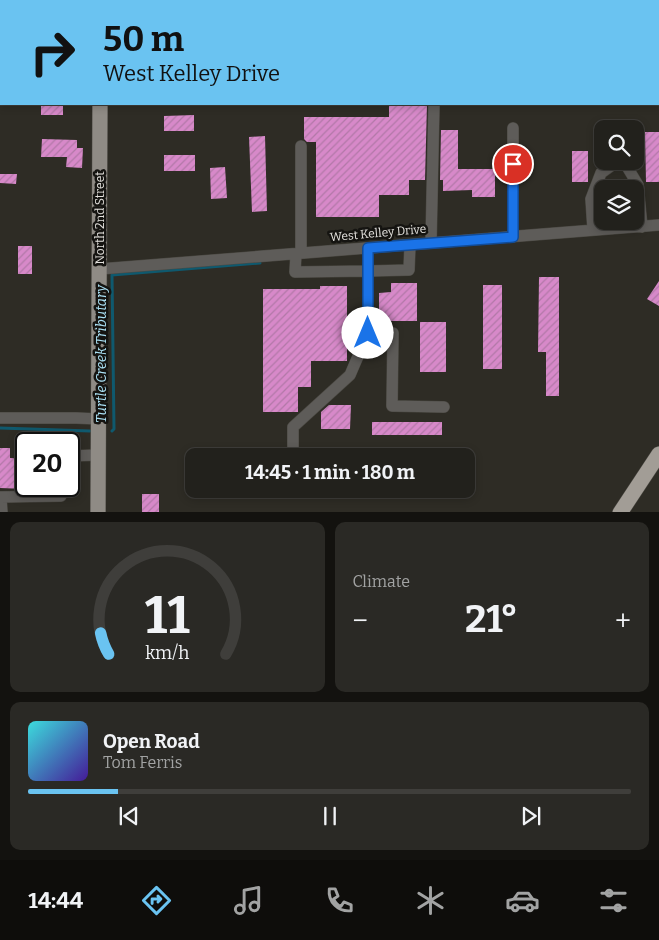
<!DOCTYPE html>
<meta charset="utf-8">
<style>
body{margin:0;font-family:Bitter,serif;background:#2a2925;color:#f1f3f6;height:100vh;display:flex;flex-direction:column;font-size:19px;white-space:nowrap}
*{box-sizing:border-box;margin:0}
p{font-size:16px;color:#a2a3a3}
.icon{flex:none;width:28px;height:28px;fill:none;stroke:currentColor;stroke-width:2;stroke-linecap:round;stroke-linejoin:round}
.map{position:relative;height:512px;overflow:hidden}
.sheet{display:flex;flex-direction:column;gap:10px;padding:10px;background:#13120f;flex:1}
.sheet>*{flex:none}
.top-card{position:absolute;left:0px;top:0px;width:660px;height:105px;box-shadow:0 2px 8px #0003,0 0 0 1px #3f3e3b;background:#6ac3f1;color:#111;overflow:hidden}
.buttons{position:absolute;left:594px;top:120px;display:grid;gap:10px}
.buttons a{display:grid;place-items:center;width:50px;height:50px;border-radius:10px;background:#22211c;box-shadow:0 2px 8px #0003,0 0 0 1px #3f3e3b;font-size:25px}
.speed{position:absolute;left:15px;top:432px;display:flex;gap:10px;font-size:25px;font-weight:700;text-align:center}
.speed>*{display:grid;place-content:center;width:65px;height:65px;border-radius:50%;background:#22211c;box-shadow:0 2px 8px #0003,0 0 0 1px #3f3e3b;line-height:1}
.speed .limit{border:2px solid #111;border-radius:8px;background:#fff;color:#111}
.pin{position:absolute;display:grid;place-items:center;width:42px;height:42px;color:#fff;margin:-21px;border:2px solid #fff;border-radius:50%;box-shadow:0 1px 5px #0007}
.me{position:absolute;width:55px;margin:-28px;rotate:0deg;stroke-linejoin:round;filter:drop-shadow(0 0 4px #0008)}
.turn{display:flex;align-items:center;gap:18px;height:105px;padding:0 20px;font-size:22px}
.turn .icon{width:65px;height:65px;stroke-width:2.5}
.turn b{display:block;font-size:35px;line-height:42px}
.big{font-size:38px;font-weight:700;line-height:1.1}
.sheet .widget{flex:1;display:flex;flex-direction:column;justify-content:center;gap:8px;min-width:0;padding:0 18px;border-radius:10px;background:#2a2925}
.sheet .dial{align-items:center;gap:0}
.dial svg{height:130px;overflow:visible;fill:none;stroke:#3f3e3b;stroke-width:7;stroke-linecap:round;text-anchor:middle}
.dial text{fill:#f1f3f6;stroke:none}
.song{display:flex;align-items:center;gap:15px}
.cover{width:60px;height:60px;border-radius:8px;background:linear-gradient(135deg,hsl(180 70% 55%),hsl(260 70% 35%))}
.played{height:5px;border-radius:2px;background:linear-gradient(90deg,#6ac3f1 15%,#3f3e3b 15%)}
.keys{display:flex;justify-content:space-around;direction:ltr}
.heat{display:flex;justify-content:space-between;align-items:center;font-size:28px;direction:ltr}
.sheet .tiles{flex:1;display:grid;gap:10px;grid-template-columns:1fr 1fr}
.widget:last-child{grid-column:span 2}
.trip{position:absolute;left:185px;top:448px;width:290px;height:50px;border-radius:10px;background:#22211c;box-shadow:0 2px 8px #0003,0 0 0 1px #3f3e3b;font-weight:700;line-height:50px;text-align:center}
.menu{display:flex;height:80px;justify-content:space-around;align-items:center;background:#0e0d0b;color:#a2a3a3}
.menu .icon{width:35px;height:35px}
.menu .on{color:#6ac3f1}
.menu b{font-size:22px;color:#f1f3f6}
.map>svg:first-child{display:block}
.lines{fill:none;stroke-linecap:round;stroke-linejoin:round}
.stream{stroke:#0f596e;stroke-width:3}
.building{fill:url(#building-hatch)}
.minor-casing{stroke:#4b4943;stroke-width:12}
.major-casing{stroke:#4b4943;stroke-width:16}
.highway-casing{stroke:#4b4943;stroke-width:16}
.minor{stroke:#5e5c59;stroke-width:11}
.major{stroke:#8f8b85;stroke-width:15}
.highway{stroke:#a29d96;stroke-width:15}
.route-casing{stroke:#114b97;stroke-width:12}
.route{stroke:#1a73e8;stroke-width:9}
.labels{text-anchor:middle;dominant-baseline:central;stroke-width:5;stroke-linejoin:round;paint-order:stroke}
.street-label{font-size:12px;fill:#e4e2de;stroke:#151411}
.water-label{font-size:14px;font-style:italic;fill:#aae0f4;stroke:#151411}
</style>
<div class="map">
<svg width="659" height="513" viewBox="0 0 659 513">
<defs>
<pattern id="building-hatch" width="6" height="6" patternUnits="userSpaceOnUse" patternTransform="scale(1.25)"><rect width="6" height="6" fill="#d789c9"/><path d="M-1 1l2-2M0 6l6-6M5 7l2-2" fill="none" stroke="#b278a8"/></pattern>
</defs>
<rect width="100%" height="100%" fill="#2e2c25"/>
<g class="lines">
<path class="stream" d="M0,428L90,431
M112,431L114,429L112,275L260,263"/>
</g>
<path class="building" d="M41,104H63V115H41Z
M389,104H427L425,180H409V195H379V217H316V142H307L304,139V117H389Z
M194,115V131H164V116Z
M441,130H458V169H495V197H472V190L443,191V180H440Z
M645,132H659V182H646Z
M265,136L267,211L252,212L249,137Z
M42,139L77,140V148H83L82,168L66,167L67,157H41Z
M572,151H588V182H572Z
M164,155H195V171H164Z
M225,167L227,198L211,199L210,168Z
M0,174H17L16,184L0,183Z
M18,246H32V274H18Z
M539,277H559V396H546V352H538Z
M659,281V306L647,299Z
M391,283H417V321H379V293L391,292Z
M483,285H502V369H483Z
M320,286H347V361H311V387H298V412H263V289H320Z
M420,322H446V372H420Z
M329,405H351L350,429H321V412Z
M372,422H442V435H372Z
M0,448H10V458L26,459V489L0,488Z
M142,494H159V513H142Z"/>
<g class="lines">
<defs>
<path id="minor" d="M301,146V253
M593,230L591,199L601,173L615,163L626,165L638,185L642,227
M513,237V128
M431,243L434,104
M410,245L409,270L368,271V333H393L392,406L444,407
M296,254L295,272L368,271V248
M100,269L659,225
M0,418H76L99,419
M293,451V427L350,375L368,333
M69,456L98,455
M2,513L1,497L61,496V486"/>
<path id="major" d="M102,1V0
M98,513L100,104"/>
<path id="highway" d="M620,513L659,454"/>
</defs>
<use href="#minor" class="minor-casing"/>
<use href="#major" class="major-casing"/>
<use href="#highway" class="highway-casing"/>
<use href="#minor" class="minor"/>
<use href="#major" class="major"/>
<use href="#highway" class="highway"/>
</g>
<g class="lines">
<defs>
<path id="route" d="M368,333V248L513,237V164"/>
</defs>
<use href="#route" class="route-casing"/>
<use href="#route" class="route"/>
</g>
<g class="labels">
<g class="street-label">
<text transform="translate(100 218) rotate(-90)">North 2nd Street</text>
<text transform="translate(378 233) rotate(-5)">West Kelley Drive</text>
</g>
<g class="water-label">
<text transform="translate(101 354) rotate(-90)">Turtle Creek Tributary</text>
</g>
</g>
</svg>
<div class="buttons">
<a><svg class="icon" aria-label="search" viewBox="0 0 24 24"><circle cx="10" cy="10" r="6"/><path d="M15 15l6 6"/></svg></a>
<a><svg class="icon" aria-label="layers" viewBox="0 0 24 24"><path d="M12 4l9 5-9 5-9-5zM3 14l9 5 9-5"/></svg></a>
</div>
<div class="speed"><div class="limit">20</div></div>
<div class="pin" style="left:513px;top:164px;background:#d93025"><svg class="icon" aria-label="arrive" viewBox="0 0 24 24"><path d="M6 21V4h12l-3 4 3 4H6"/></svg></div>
<svg class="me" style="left:368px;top:333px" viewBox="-20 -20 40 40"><circle r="19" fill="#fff"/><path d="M0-13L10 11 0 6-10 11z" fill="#1a73e8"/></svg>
<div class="trip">14:45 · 1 min · 180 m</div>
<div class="top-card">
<div class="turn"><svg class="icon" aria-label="right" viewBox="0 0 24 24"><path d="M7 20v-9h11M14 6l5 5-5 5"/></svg><div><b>50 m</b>West Kelley Drive</div></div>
</div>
</div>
<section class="sheet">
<div class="tiles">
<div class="widget dial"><svg viewBox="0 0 100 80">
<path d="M14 69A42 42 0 1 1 86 69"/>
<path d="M14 69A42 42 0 0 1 9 56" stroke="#6ac3f1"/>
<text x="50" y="56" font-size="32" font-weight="700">11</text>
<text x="50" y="72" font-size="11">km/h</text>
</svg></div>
<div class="widget"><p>Climate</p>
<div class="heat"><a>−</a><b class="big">21°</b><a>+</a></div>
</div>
<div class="widget">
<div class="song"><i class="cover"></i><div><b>Open Road</b><p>Tom Ferris</p></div></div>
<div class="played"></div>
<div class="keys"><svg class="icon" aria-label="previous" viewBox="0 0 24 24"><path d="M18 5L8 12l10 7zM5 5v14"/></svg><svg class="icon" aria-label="pause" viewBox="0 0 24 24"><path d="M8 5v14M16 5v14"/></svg><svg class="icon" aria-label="next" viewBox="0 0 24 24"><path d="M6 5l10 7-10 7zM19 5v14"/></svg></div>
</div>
</div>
</section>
<nav class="menu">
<b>14:44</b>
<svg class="icon on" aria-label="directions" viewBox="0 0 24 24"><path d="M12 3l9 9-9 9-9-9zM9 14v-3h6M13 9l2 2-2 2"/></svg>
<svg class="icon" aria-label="music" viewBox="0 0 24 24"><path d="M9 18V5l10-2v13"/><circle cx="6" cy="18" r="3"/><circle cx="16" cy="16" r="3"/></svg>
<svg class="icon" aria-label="phone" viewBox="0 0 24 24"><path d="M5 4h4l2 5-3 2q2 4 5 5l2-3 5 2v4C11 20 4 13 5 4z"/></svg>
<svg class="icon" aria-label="climate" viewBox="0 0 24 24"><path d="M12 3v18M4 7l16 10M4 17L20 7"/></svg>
<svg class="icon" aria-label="car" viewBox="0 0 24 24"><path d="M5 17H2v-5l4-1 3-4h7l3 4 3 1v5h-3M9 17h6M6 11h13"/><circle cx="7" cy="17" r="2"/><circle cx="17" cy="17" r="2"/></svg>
<svg class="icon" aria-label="filters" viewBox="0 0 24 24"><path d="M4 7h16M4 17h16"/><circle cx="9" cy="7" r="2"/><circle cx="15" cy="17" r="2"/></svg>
</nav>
